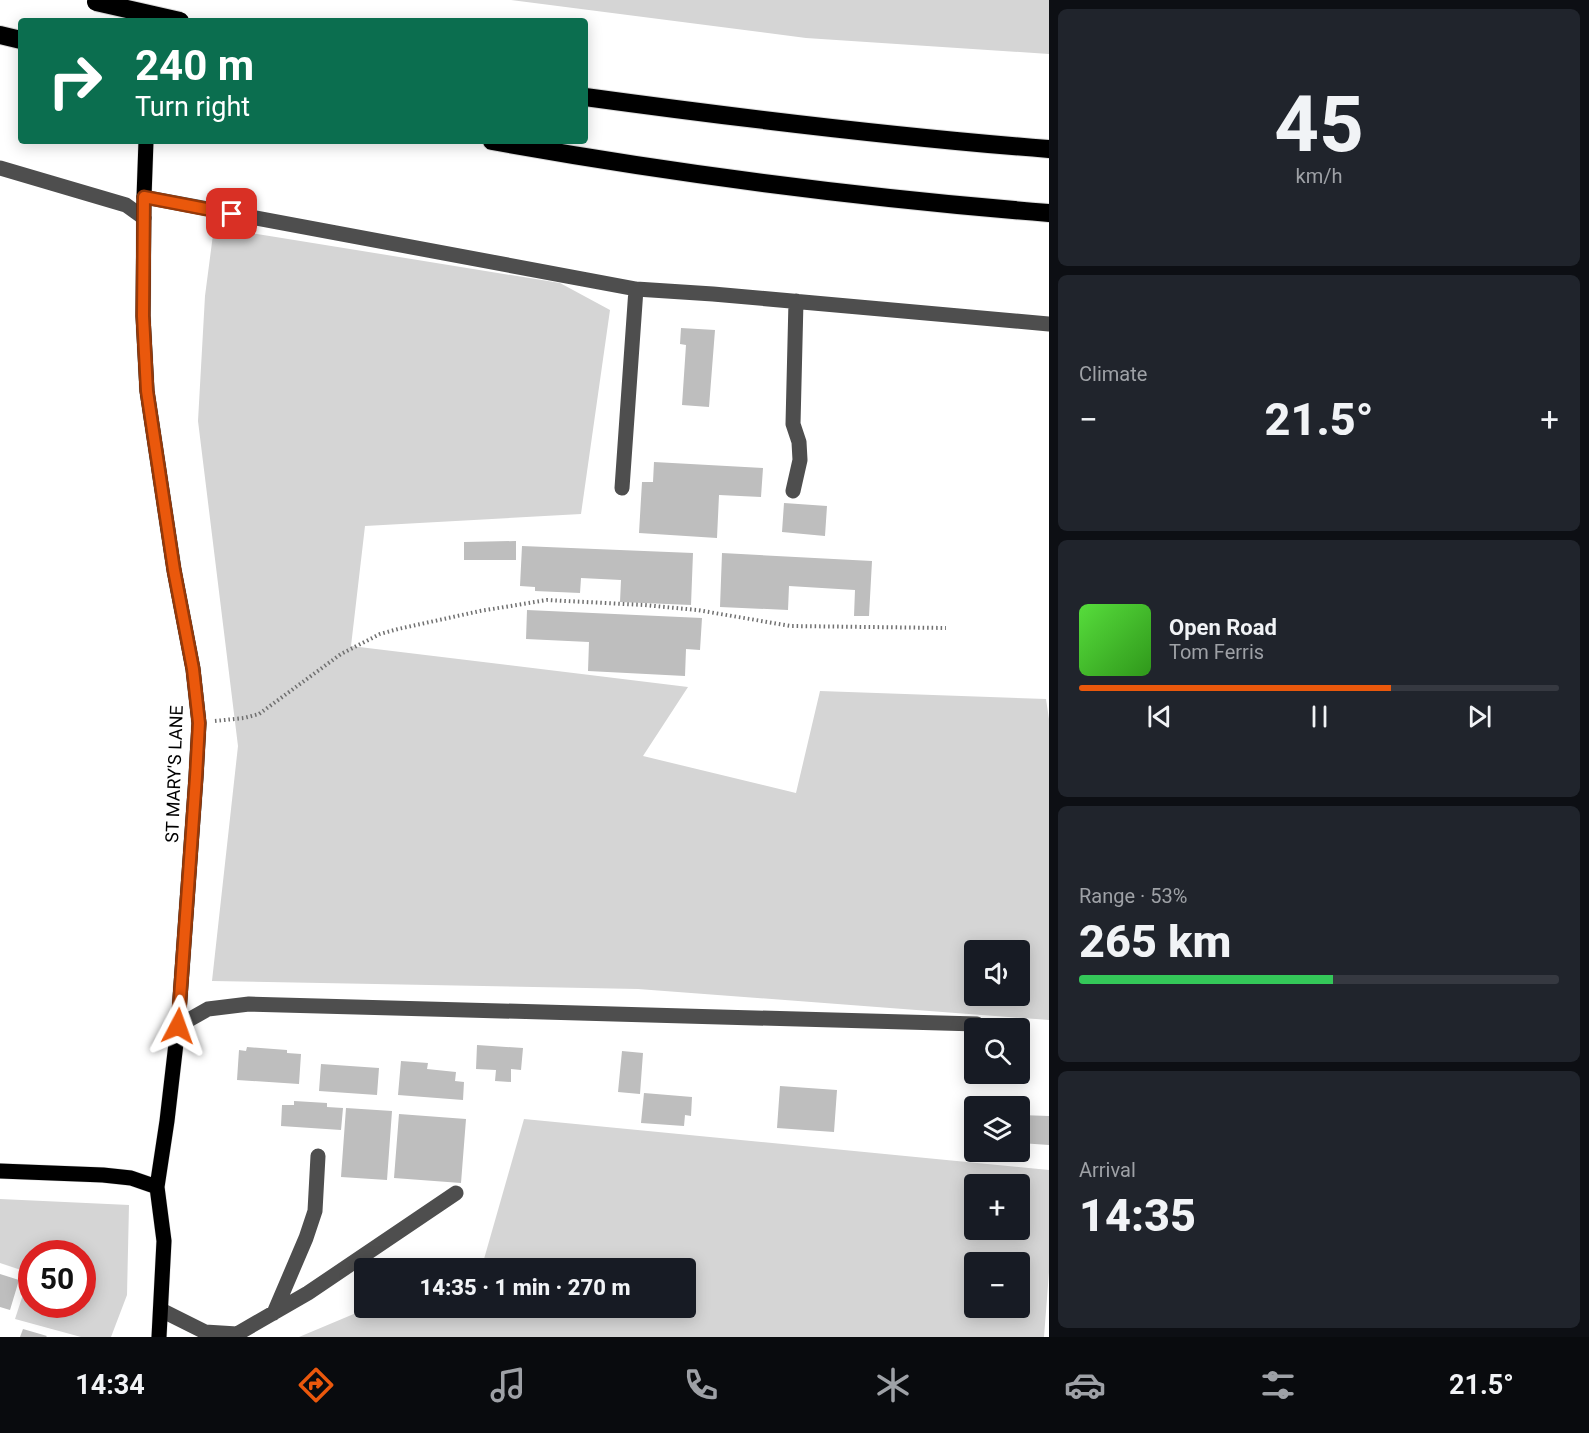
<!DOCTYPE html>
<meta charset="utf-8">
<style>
body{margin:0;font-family:Roboto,sans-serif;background:#20242c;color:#f1f3f6;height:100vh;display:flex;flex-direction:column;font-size:22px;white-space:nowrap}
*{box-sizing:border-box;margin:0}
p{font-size:20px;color:#9ea1a6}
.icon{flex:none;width:33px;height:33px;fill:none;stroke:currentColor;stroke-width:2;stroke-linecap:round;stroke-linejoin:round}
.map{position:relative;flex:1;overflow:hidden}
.side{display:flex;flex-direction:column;gap:9px;padding:9px;background:#0d0f14;width:540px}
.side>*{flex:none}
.guide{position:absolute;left:18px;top:18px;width:570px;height:126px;border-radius:6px;box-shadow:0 3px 15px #0003;background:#0b6e4f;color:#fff;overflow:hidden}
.buttons{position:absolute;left:964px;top:940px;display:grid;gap:12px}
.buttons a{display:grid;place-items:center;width:66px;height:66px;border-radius:6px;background:#171b24;box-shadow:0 3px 15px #0003;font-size:30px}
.speed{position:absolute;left:18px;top:1240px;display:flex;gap:12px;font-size:30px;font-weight:700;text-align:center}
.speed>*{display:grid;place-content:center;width:78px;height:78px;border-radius:50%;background:#171b24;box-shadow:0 3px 15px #0003;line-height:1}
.speed .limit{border:9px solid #d22;background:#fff;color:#111}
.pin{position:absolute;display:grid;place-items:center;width:51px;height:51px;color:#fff;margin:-26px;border-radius:12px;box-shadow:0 3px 9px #0006}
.me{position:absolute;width:66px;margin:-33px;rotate:4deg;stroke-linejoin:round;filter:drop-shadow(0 0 4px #0008)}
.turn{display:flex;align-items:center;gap:21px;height:126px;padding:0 18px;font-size:27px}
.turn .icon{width:78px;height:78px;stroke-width:2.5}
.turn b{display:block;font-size:42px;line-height:51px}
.big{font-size:45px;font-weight:800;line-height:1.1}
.side .tile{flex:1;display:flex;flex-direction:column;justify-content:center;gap:9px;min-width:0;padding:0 21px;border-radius:9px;background:#20242c}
.side .dial{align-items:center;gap:0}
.dial b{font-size:78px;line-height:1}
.song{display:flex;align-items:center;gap:18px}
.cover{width:72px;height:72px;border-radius:9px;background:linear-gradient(135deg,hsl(110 70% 55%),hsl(110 70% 35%))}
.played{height:6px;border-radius:3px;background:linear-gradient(90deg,#ea580c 65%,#363941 65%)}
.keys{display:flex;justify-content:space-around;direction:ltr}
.heat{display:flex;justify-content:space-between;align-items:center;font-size:33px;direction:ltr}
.charge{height:9px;border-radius:4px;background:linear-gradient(90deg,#34c759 53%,#363941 0)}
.trip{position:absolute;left:354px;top:1258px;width:342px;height:60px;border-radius:6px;background:#171b24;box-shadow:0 3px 15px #0003;font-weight:800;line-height:60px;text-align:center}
.menu{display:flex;height:96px;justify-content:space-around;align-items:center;background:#090b0e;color:#9ea1a6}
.menu .icon{width:42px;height:42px}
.menu .on{color:#ea580c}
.menu b{font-size:27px;color:#f1f3f6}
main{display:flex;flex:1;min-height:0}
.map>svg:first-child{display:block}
.green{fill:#d5d5d5;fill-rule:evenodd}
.building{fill:#bebebe}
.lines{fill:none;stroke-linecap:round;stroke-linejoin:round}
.major-casing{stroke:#dbdbdb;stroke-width:16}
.highway-casing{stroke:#dbdbdb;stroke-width:20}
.path{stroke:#707070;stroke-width:4;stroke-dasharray:1.5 3;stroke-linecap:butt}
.minor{stroke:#4e4e4e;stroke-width:15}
.major{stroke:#000;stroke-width:15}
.highway{stroke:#000;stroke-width:18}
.highway-bridge-casing{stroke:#dbdbdb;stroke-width:20;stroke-linecap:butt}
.highway-bridge{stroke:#000;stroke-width:18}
.route-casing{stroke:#983908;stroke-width:15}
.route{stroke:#ea580c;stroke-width:10}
.labels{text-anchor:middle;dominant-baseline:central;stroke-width:4.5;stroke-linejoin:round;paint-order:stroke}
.street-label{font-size:18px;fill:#000;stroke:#fff}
</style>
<main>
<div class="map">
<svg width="1049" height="1337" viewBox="0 0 1049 1337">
<rect width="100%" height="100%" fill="#fff"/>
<path class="green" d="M511,0H1049V54L806,38Z
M214,227L560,283L610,310L581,514L365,526L351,646L688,687L643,756L796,793L820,691L1046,699L1049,719V1020L638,989L212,981L238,746L198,421L205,296ZM975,951H1020V996H975Z
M524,1119L1049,1170V1272L1044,1337H299L368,1308H686V1269H462L484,1259ZM975,1185H1020V1230H975ZM975,1263H1020V1308H975Z
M0,1199L129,1205L127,1295L111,1337H81L15,1319L30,1273L0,1263ZM32,1254H82V1305H32Z"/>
<path class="building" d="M681,328L715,330L709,407L682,405L686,345L680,344Z
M654,462L763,468L761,497L719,495L717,538L639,533L642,482H653Z
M784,503L827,506L825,536L782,532Z
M516,541V560H464V542Z
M522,546L693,553L691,605L620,602L621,580L581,578L580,593L535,591V587L520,586Z
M722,553L872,561L869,616H854L855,590L789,586L788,610L720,607Z
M527,610L702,618L700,650L686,649L685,676L588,671L589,642L526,639Z
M477,1045L523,1048L521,1070L511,1069V1082L495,1081L496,1070L476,1069Z
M247,1047L287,1050V1053L301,1054L299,1084L237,1080L239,1050L246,1051Z
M622,1051L643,1053L640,1094L618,1092Z
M401,1061L428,1063L427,1069L456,1072L455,1081L464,1082L463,1100L398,1095Z
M321,1064L379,1068L377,1095L319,1091Z
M780,1086L837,1090L834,1132L777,1128Z
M644,1093L692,1097L691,1116L685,1115L684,1126L641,1123Z
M294,1101L327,1103V1107L343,1108L341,1130L281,1126L282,1105H294Z
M346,1108L392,1111L387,1180L341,1177Z
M399,1114L466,1119L461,1183L394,1178Z
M1020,1115L1049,1116V1145L1020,1143Z
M0,1274L19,1280L10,1310L0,1307Z
M23,1329L47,1336L46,1337H20Z"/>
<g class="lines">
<defs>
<path id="major" d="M146,141L144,197L143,316L147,391L174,570L193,669L199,723L196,777L178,1026L167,1121L157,1187L164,1241L159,1337
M0,1171L103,1175L131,1178L157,1187"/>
<path id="highway" d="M0,35L21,40
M585,97C739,118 894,137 1049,149
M492,141C675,174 864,198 1049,213"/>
</defs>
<use href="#major" class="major-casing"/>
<use href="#highway" class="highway-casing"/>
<path class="path" d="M215,721L244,718L259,714L341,654L380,634L398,629L480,611L547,600L644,605L697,610L791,626L946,628"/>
<path class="minor" d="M0,168L126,205L144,218
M144,197L636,289L713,294L1049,324
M622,488L636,289
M793,491L800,460L799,442L793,424L796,301
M178,1026L208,1009L249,1004L977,1024
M161,1310L205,1332L237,1334L308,1293L456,1193
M274,1313L306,1238L315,1211L318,1156"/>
<use href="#major" class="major"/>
<use href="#highway" class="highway"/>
<defs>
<path id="highway-bridge" d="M96,2L180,21"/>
</defs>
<use href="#highway-bridge" class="highway-bridge-casing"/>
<use href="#highway-bridge" class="highway-bridge"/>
</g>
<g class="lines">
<defs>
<path id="route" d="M178,1026L196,777L199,723L193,669L174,570L147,391L143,316L144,197L232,214"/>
</defs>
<use href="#route" class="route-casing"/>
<use href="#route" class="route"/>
</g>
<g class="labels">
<g class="street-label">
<text transform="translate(174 774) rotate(-88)">ST MARY'S LANE</text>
</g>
</g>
</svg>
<div class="buttons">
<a><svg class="icon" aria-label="sound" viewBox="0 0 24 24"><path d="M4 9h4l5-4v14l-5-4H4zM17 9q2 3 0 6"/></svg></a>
<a><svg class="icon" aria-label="search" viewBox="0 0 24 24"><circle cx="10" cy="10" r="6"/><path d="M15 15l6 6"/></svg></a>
<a><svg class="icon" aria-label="layers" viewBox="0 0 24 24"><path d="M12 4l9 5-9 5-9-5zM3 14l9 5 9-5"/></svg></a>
<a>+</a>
<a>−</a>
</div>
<div class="speed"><div class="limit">50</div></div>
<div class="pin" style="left:232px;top:214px;background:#d93025"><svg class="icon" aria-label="arrive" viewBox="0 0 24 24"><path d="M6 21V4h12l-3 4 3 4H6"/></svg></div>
<svg class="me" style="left:178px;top:1026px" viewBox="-20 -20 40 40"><path d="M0-17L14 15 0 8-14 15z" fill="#ea580c" stroke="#fff" stroke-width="4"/></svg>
<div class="trip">14:35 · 1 min · 270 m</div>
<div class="guide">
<div class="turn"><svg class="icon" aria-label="right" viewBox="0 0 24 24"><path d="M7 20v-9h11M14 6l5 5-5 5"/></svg><div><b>240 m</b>Turn right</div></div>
</div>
</div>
<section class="side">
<div class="tile dial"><b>45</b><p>km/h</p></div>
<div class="tile"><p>Climate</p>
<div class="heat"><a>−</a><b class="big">21.5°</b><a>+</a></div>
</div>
<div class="tile">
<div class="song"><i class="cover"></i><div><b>Open Road</b><p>Tom Ferris</p></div></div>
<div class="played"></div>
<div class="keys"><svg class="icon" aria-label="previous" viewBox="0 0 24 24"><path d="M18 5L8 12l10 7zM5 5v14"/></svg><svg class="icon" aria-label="pause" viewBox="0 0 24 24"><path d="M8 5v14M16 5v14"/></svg><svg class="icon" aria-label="next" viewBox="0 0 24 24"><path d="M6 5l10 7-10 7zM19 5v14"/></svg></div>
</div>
<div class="tile"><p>Range · 53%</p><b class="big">265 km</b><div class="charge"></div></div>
<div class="tile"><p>Arrival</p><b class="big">14:35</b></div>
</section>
</main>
<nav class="menu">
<b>14:34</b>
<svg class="icon on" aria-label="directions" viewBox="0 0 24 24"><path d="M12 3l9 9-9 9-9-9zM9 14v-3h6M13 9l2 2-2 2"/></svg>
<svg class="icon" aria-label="music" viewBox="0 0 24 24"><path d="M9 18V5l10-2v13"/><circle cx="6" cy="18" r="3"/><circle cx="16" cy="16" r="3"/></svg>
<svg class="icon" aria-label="phone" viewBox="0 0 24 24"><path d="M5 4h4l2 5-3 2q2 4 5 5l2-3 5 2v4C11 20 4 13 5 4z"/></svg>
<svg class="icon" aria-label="climate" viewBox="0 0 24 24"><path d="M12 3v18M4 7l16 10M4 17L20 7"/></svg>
<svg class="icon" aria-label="car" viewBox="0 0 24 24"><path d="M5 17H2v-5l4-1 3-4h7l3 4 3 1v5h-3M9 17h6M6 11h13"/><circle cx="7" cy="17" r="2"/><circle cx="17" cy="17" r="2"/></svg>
<svg class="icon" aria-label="filters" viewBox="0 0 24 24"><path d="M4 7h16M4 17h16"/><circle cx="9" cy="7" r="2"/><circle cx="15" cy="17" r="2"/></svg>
<b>21.5°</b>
</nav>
